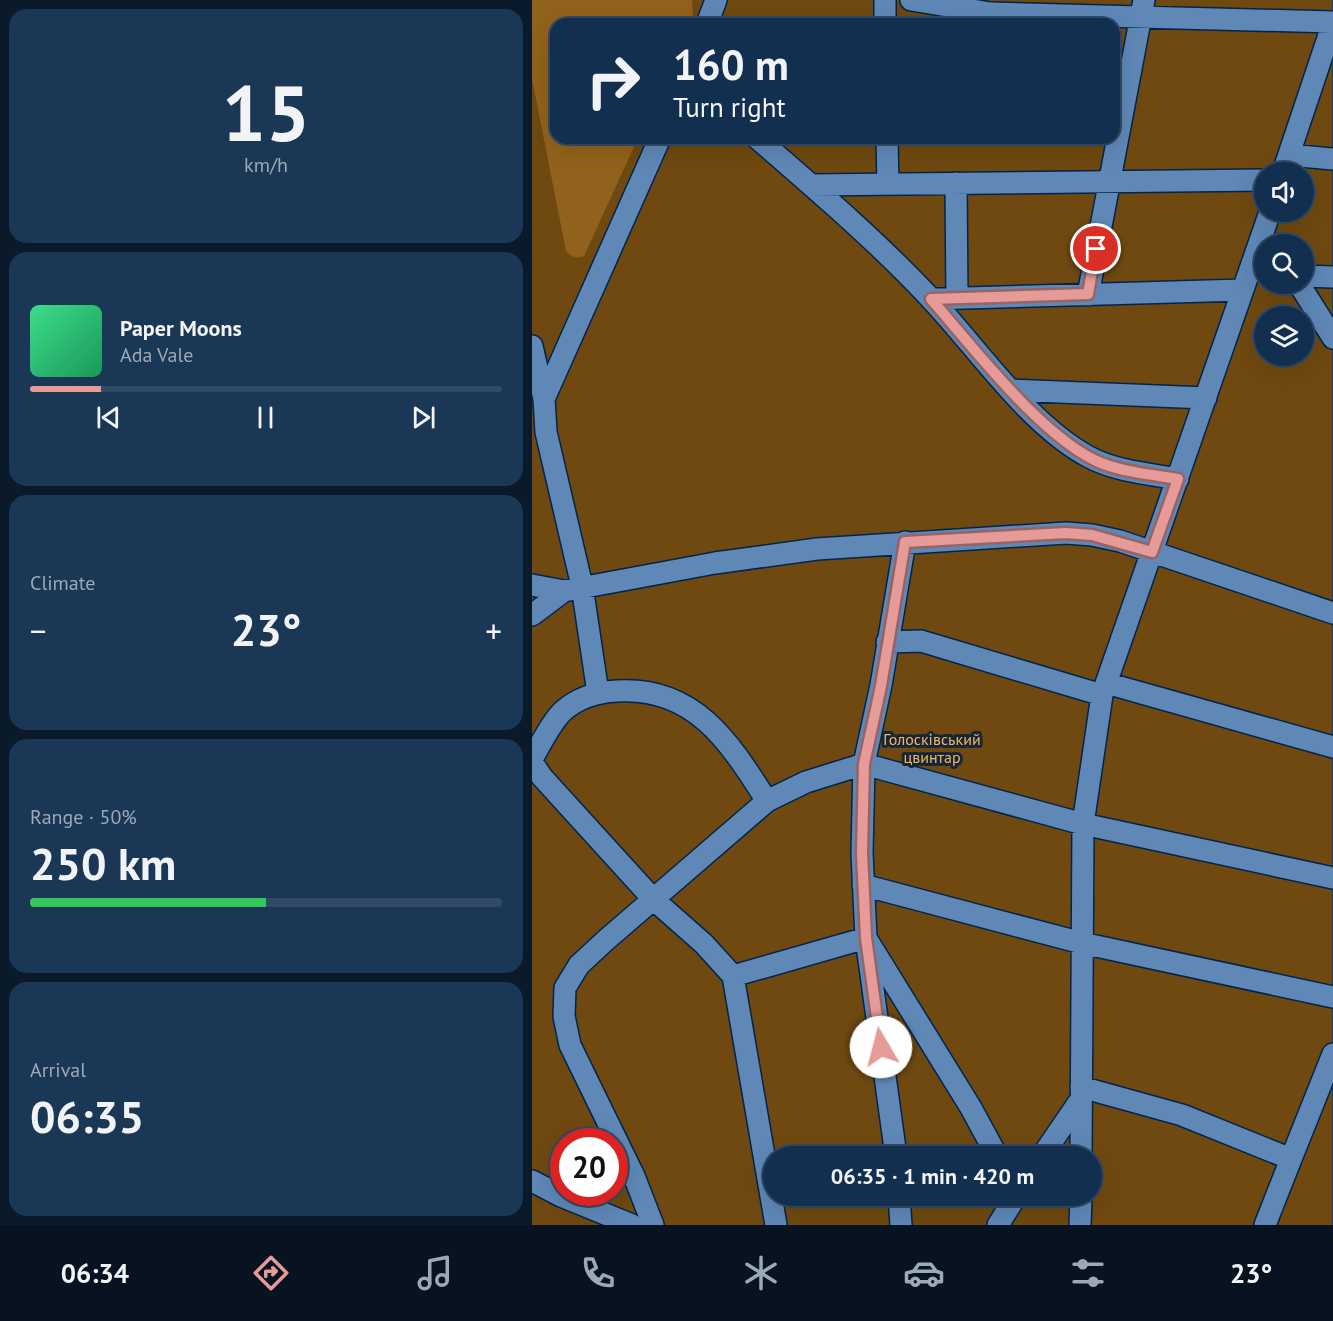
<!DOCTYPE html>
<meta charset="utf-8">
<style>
body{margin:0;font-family:"PT Sans",sans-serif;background:#1b3756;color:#f1f3f6;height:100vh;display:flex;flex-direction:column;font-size:22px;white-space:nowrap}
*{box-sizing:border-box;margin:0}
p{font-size:20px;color:#9ca9b7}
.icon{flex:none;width:33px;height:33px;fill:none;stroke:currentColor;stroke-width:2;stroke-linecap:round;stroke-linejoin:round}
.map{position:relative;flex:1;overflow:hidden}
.side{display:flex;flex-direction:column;gap:9px;padding:9px;background:#0a1a2b;width:532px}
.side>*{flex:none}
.guide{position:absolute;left:18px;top:18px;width:570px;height:126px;border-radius:18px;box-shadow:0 6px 24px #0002,0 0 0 2px #314a66;background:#122f4f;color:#f1f3f6;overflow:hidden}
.tools{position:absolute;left:722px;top:162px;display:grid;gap:12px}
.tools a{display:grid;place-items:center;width:60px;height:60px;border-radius:50%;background:#122f4f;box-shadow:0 6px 24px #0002,0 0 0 2px #314a66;font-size:30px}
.speed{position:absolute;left:18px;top:1128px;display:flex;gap:12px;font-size:30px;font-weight:700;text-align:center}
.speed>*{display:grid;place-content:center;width:78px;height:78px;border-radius:50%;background:#122f4f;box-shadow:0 6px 24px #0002,0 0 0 2px #314a66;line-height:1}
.speed .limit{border:9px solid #d22;background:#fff;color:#111}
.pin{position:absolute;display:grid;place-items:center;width:51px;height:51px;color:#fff;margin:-26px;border:3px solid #fff;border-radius:50%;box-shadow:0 2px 6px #0007}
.me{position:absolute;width:66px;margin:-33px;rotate:352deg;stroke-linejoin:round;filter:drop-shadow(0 0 4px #0008)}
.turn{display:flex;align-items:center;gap:21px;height:126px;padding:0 24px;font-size:27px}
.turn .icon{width:78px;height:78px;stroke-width:2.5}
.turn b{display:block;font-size:42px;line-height:51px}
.big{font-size:45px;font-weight:800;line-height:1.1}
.side .tile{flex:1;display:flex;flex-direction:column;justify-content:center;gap:9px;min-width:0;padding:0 21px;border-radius:18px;background:#1b3756}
.side .dial{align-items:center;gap:0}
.dial b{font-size:78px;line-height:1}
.song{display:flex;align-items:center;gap:18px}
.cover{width:72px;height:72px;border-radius:9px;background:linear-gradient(135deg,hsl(150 70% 55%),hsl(150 70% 35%))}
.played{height:6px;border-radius:3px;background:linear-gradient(90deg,#e69b98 15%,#314a66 15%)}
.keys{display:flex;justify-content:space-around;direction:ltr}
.heat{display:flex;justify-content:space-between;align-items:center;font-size:33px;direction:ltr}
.charge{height:9px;border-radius:4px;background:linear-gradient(90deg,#34c759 50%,#314a66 0)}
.trip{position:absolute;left:231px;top:1146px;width:339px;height:60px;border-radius:30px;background:#122f4f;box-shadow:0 6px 24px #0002,0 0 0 2px #314a66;font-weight:800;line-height:60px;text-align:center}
.tab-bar{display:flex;height:96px;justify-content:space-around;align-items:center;background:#071320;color:#9ca9b7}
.tab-bar .icon{width:42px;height:42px}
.tab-bar .on{color:#e69b98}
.tab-bar b{font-size:27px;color:#f1f3f6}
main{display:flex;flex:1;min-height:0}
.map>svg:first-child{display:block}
.green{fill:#6f4910;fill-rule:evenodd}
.forest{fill:#91621b}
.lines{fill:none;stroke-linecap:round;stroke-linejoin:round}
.minor-casing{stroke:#00244c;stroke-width:24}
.minor{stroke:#5f88b7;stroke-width:21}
.route-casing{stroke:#966563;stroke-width:15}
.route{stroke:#e69b98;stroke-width:10}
.labels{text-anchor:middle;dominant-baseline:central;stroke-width:6;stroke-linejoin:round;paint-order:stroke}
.park-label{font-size:16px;fill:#f5b660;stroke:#152639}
</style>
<main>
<section class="side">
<div class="tile dial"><b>15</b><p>km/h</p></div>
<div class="tile">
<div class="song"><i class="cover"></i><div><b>Paper Moons</b><p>Ada Vale</p></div></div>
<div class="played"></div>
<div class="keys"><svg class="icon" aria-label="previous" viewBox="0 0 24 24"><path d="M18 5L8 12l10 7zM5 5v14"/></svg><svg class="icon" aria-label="pause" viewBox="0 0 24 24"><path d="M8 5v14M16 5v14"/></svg><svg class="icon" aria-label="next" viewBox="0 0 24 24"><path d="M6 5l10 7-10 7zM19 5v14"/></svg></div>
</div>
<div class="tile"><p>Climate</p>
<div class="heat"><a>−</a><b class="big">23°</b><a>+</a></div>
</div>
<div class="tile"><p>Range · 50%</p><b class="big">250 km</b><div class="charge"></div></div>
<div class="tile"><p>Arrival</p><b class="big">06:35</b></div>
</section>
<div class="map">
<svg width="801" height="1225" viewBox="0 0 801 1225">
<rect width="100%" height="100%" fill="#183f69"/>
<path class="green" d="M0,0H800V1225H0ZM24,24H582V138H24ZM732,172H771V212H732ZM732,244H771V284H732ZM732,316H771V356H732ZM32,1142H82V1192H32ZM242,1156H560V1196H242Z"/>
<path class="forest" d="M0,0H160L161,19L159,24H24V138H106L52,256C44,259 39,257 34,251L0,79Z"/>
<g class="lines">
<defs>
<path id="minor" d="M353,0V24
M379,0L458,13L801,22
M175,24L184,0
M225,138C285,190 346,242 400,300C446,349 497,425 557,457C583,471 617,474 646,479
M355,138L356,184
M757,155L801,159
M751,172L801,23
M424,183L425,298
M279,185L732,180
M771,276L801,277
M767,284L801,338
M556,295L612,0
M399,299L711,290
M0,346L12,399L14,432L50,586L66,693
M479,390L674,398
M12,399L128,138
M0,585L32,591
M0,615L32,591L183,563L285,549L534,533L560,535L588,541L801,613
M355,642L389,641L570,695
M574,683L801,747
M0,759C9,744 18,724 30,712C45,698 64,692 85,691C163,686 198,743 235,801
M0,762L10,777L121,899L172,944L201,976L244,1225
M331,885L550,943L801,997
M201,976L334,938L439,1108L465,1156
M549,1087L650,1115L759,1159L801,1054
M364,1156L334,938L330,853L332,764L349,685L373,542
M510,1156L549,1099
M549,1156L551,824L570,695L738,212
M0,1181L29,1196L100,1225
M367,1196L369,1225
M121,1225L102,1176L38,1045L32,1016L33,988L47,965L74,940L235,801L274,782L332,764L551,824L801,878
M466,1225L484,1196
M548,1225L549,1196
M733,1225L759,1159"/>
</defs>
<use href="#minor" class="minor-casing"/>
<use href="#minor" class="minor"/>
</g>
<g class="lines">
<defs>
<path id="route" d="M349,1047L334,938L330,853L332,764L349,686L373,542L534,533L560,535L620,552L646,479C621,475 592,472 569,463C511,439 441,347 399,299L556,294L564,249"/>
</defs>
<use href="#route" class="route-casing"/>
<use href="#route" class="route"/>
</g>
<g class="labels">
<g class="park-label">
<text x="400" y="739">Голосківський<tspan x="400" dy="18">цвинтар</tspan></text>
</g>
</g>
</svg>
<div class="tools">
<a><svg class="icon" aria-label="sound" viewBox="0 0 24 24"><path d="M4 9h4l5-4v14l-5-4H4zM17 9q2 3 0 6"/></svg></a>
<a><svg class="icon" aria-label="search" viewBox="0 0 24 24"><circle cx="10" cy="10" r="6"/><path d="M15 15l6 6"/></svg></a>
<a><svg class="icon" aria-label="layers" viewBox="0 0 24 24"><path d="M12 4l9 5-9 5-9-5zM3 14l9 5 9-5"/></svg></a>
</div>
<div class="speed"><div class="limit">20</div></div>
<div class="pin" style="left:564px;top:249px;background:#d93025"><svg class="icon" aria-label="arrive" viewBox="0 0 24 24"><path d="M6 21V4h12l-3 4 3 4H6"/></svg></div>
<svg class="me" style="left:349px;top:1047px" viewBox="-20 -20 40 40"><circle r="19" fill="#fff"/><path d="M0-13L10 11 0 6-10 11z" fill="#e69b98"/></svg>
<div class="trip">06:35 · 1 min · 420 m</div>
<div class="guide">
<div class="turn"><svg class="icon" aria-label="right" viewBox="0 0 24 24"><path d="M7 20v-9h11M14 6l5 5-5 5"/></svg><div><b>160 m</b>Turn right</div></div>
</div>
</div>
</main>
<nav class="tab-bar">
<b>06:34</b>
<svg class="icon on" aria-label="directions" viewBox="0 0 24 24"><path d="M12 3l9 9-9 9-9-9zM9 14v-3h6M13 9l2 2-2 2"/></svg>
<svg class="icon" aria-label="music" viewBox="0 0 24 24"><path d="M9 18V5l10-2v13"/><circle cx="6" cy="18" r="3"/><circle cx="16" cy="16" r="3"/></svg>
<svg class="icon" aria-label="phone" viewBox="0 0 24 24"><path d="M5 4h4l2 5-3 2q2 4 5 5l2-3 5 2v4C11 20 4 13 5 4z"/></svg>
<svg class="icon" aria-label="climate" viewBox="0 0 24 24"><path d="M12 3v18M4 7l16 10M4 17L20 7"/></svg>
<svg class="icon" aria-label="car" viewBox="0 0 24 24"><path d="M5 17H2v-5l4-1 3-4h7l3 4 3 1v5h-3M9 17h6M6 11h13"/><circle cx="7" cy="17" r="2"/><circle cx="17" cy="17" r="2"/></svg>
<svg class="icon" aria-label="filters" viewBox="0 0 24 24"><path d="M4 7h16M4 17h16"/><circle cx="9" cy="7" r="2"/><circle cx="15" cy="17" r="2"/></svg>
<b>23°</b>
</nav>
